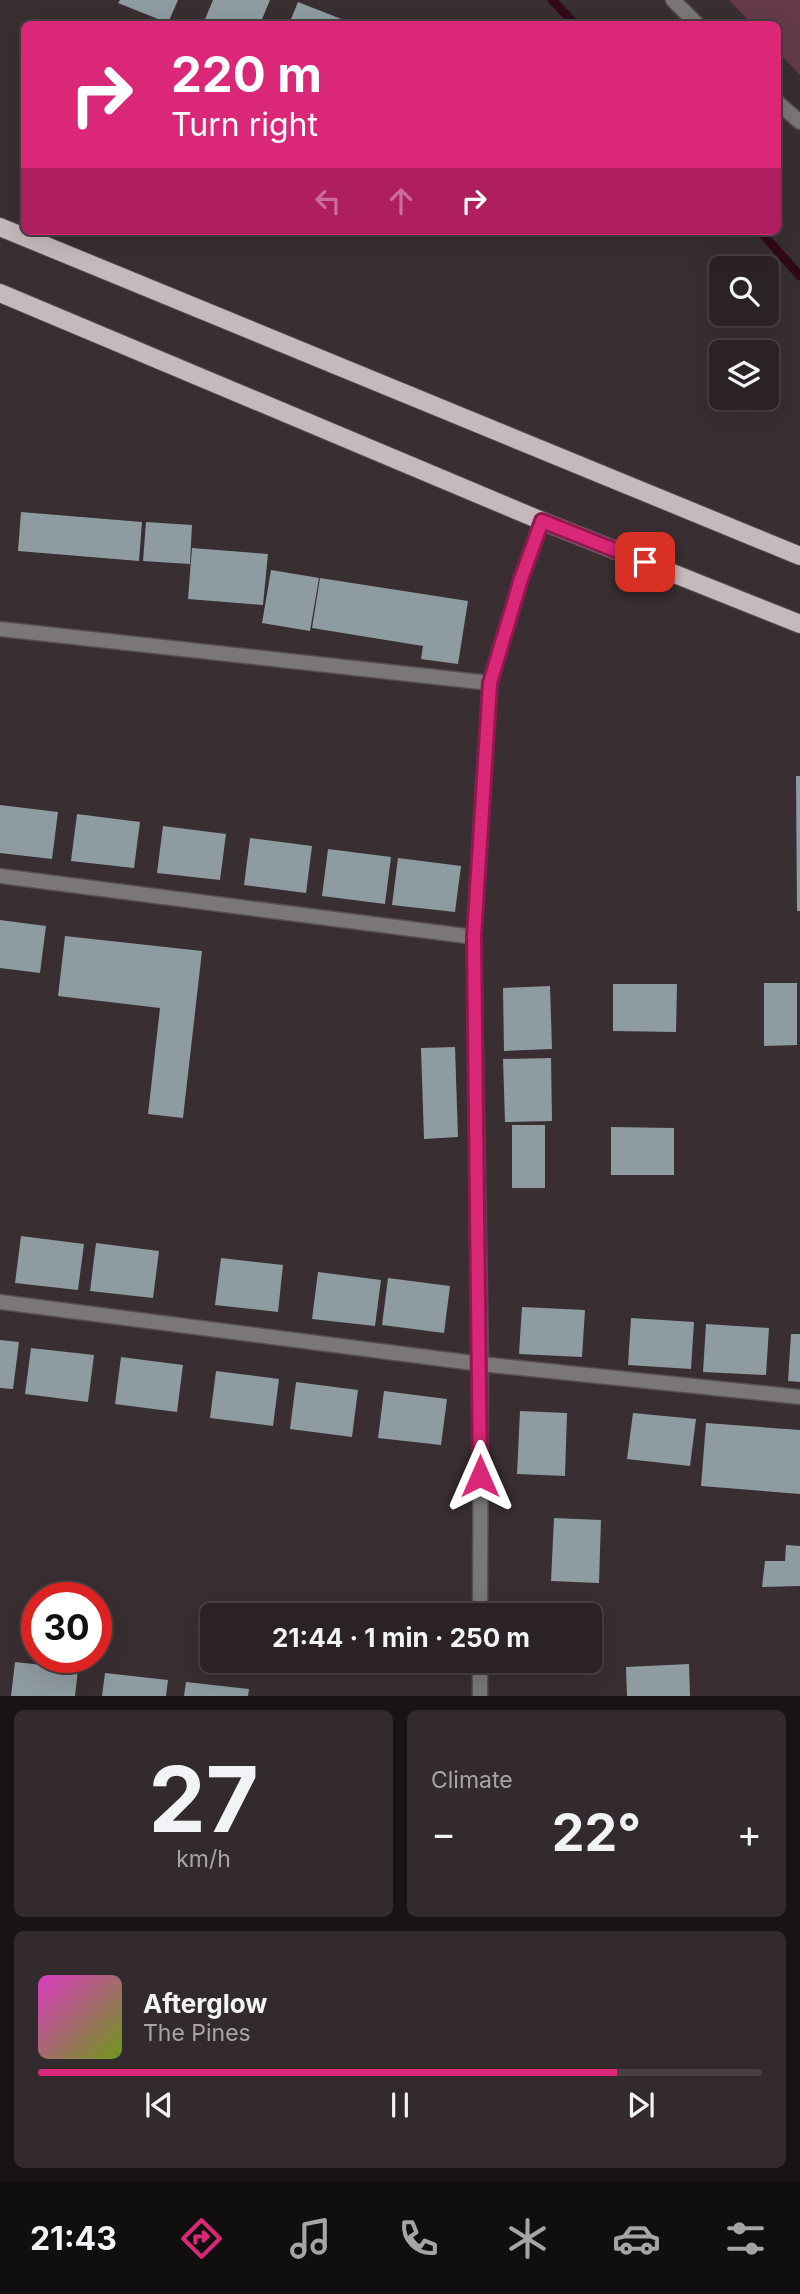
<!DOCTYPE html>
<meta charset="utf-8">
<style>
body{margin:0;font-family:Inter,sans-serif;background:#332a2e;color:#f1f3f6;height:100vh;display:flex;flex-direction:column;font-size:26px;white-space:nowrap}
*{box-sizing:border-box;margin:0}
p{font-size:23px;color:#a6a4a7}
.icon{flex:none;width:38px;height:38px;fill:none;stroke:currentColor;stroke-width:2;stroke-linecap:round;stroke-linejoin:round}
.map{position:relative;height:1696px;overflow:hidden}
.details{display:flex;flex-direction:column;gap:14px;padding:14px;background:#181315;flex:1}
.details>*{flex:none}
.banner{position:absolute;left:21px;top:21px;width:760px;height:214px;border-radius:10px;box-shadow:0 7px 28px #0002,0 0 0 2px #473f43;background:#db2777;color:#fff;overflow:hidden}
.controls{position:absolute;left:709px;top:256px;display:grid;gap:14px}
.controls a{display:grid;place-items:center;width:70px;height:70px;border-radius:10px;background:#2b2226;box-shadow:0 7px 28px #0002,0 0 0 2px #473f43;font-size:35px}
.speed{position:absolute;left:21px;top:1582px;display:flex;gap:14px;font-size:35px;font-weight:700;text-align:center}
.speed>*{display:grid;place-content:center;width:91px;height:91px;border-radius:50%;background:#2b2226;box-shadow:0 7px 28px #0002,0 0 0 2px #473f43;line-height:1}
.speed .limit{border:10px solid #d22;background:#fff;color:#111}
.pin{position:absolute;display:grid;place-items:center;width:60px;height:60px;color:#fff;margin:-30px;border-radius:14px;box-shadow:0 4px 10px #0006}
.me{position:absolute;width:77px;margin:-38px;rotate:0deg;stroke-linejoin:round;filter:drop-shadow(0 0 5px #0008)}
.turn{display:flex;align-items:center;gap:24px;height:147px;padding:0 35px;font-size:32px}
.turn .icon{width:91px;height:91px;stroke-width:2.5}
.turn b{display:block;font-size:49px;line-height:60px}
.lanes{display:flex;align-items:center;height:66px;padding:0 35px;background:#0003;justify-content:center;gap:35px;direction:ltr}
.lanes .off{opacity:.35}
.big{font-size:52px;font-weight:700;line-height:1.1}
.details .tile{flex:1;display:flex;flex-direction:column;justify-content:center;gap:10px;min-width:0;padding:0 24px;border-radius:10px;background:#332a2e}
.details .dial{align-items:center;gap:0}
.dial b{font-size:91px;line-height:1}
.song{display:flex;align-items:center;gap:21px}
.cover{width:84px;height:84px;border-radius:10px;background:linear-gradient(135deg,hsl(310 70% 55%),hsl(80 70% 35%))}
.played{height:7px;border-radius:4px;background:linear-gradient(90deg,#db2777 80%,#473f43 80%)}
.keys{display:flex;justify-content:space-around;direction:ltr}
.heat{display:flex;justify-content:space-between;align-items:center;font-size:38px;direction:ltr}
.details .tiles{flex:1;display:grid;gap:14px;grid-template-columns:1fr 1fr}
.tile:last-child{grid-column:span 2}
.trip{position:absolute;left:200px;top:1603px;width:402px;height:70px;border-radius:10px;background:#2b2226;box-shadow:0 7px 28px #0002,0 0 0 2px #473f43;font-weight:700;line-height:70px;text-align:center}
.tab-bar{display:flex;height:112px;justify-content:space-around;align-items:center;background:#110e0f;color:#a6a4a7}
.tab-bar .icon{width:49px;height:49px}
.tab-bar .active{color:#db2777}
.tab-bar b{font-size:32px;color:#f1f3f6}
.map>svg:first-child{display:block}
.green{fill:#653b4a}
.lines{fill:none;stroke-linecap:round;stroke-linejoin:round}
.stream{stroke:#2f0a1a;stroke-width:9}
.building{fill:#8e9ba1}
.street-casing{stroke:#574c50;stroke-width:17}
.primary-casing{stroke:#574c50;stroke-width:20}
.street{stroke:#7b7677;stroke-width:14}
.primary{stroke:#c5b9bc;stroke-width:18}
.route-casing{stroke:#8e194d;stroke-width:18}
.route{stroke:#db2777;stroke-width:12}
</style>
<div class="map">
<svg width="800" height="1696" viewBox="0 0 800 1696">
<rect width="100%" height="100%" fill="#392e32"/>
<path class="green" d="M729,0H800V75L777,51V24H752Z"/>
<g class="lines">
<path class="stream" d="M552,0L575,24
M760,231L800,276"/>
</g>
<path class="building" d="M120,0H178L168,23L118,3Z
M213,0H270L260,24H203Z
M298,2L354,24H289Z
M21,512L142,522L139,561L18,551Z
M146,522L192,525L190,564L143,561Z
M192,548L268,554L263,605L188,599Z
M271,570L319,578L310,631L262,623Z
M320,578L468,601L458,664L421,659L423,646L312,628Z
M796,776H800V911H797Z
M0,805L58,812L52,859L0,853Z
M77,814L140,822L134,868L71,861Z
M163,826L226,834L220,880L157,873Z
M250,838L312,846L306,893L244,885Z
M328,849L391,857L385,904L322,896Z
M398,858L461,866L455,912L392,905Z
M0,920L46,926L40,973L0,968Z
M65,936L202,951L183,1118L148,1114L160,1008L58,996Z
M764,983H797V1045L764,1046Z
M613,984H677L676,1032L613,1031Z
M550,986L552,1049L504,1051L503,988Z
M455,1047L458,1137L424,1139L421,1048Z
M551,1058L552,1121L505,1122L503,1059Z
M512,1125H545V1188H512Z
M611,1127L674,1128V1175H611Z
M21,1236L84,1244L78,1290L15,1283Z
M96,1243L159,1251L153,1298L90,1291Z
M221,1258L283,1265L278,1312L215,1305Z
M318,1272L381,1280L375,1326L312,1319Z
M388,1278L450,1286L444,1333L382,1325Z
M522,1307L585,1310L582,1357L519,1354Z
M631,1318L694,1322L691,1369L628,1365Z
M706,1324L769,1328L766,1375L703,1372Z
M791,1334H800V1382L788,1381Z
M0,1340L19,1342L13,1389L0,1388Z
M31,1348L94,1355L88,1402L25,1394Z
M121,1357L183,1365L177,1412L115,1404Z
M216,1371L279,1379L273,1426L210,1418Z
M296,1382L358,1390L352,1437L290,1429Z
M384,1391L447,1399L441,1445L378,1438Z
M520,1411L567,1413L565,1476L517,1474Z
M633,1413L696,1419L690,1466L627,1459Z
M706,1423L800,1430V1494L701,1486Z
M554,1518L601,1520L599,1583L551,1581Z
M786,1545L800,1546V1586L762,1587L765,1561H785Z
M15,1662L78,1669L75,1696H11Z
M689,1664L690,1696H627L626,1667Z
M105,1673L168,1680L166,1696H102Z
M186,1682L249,1689L248,1696H184Z"/>
<g class="lines">
<defs>
<path id="street" d="M673,0L697,24
M777,102L800,122
M0,629L490,683
M0,876L474,937
M0,1302L481,1364L800,1397
M480,1615L481,1364L474,937L490,683L521,579L542,521
M480,1696V1661"/>
<path id="primary" d="M0,227L800,556
M0,293L542,521L800,624"/>
</defs>
<use href="#street" class="street-casing"/>
<use href="#primary" class="primary-casing"/>
<use href="#street" class="street"/>
<use href="#primary" class="primary"/>
</g>
<g class="lines">
<defs>
<path id="route" d="M480,1476L474,937L490,683L521,579L542,521L645,562"/>
</defs>
<use href="#route" class="route-casing"/>
<use href="#route" class="route"/>
</g>
</svg>
<div class="controls">
<a><svg class="icon" aria-label="search" viewBox="0 0 24 24"><circle cx="10" cy="10" r="6"/><path d="M15 15l6 6"/></svg></a>
<a><svg class="icon" aria-label="layers" viewBox="0 0 24 24"><path d="M12 4l9 5-9 5-9-5zM3 14l9 5 9-5"/></svg></a>
</div>
<div class="speed"><div class="limit">30</div></div>
<div class="pin" style="left:645px;top:562px;background:#d93025"><svg class="icon" aria-label="arrive" viewBox="0 0 24 24"><path d="M6 21V4h12l-3 4 3 4H6"/></svg></div>
<svg class="me" style="left:480px;top:1476px" viewBox="-20 -20 40 40"><path d="M0-17L14 15 0 8-14 15z" fill="#db2777" stroke="#fff" stroke-width="4"/></svg>
<div class="trip">21:44 · 1 min · 250 m</div>
<div class="banner">
<div class="turn"><svg class="icon" aria-label="right" viewBox="0 0 24 24"><path d="M7 20v-9h11M14 6l5 5-5 5"/></svg><div><b>220 m</b>Turn right</div></div>
<div class="lanes"><svg class="icon off" aria-label="left" viewBox="0 0 24 24"><path d="M17 20v-9H6M10 6l-5 5 5 5"/></svg><svg class="icon off" aria-label="ahead" viewBox="0 0 24 24"><path d="M12 20V5M6 11l6-6 6 6"/></svg><svg class="icon" aria-label="right" viewBox="0 0 24 24"><path d="M7 20v-9h11M14 6l5 5-5 5"/></svg></div>
</div>
</div>
<section class="details">
<div class="tiles">
<div class="tile dial"><b>27</b><p>km/h</p></div>
<div class="tile"><p>Climate</p>
<div class="heat"><a>−</a><b class="big">22°</b><a>+</a></div>
</div>
<div class="tile">
<div class="song"><i class="cover"></i><div><b>Afterglow</b><p>The Pines</p></div></div>
<div class="played"></div>
<div class="keys"><svg class="icon" aria-label="previous" viewBox="0 0 24 24"><path d="M18 5L8 12l10 7zM5 5v14"/></svg><svg class="icon" aria-label="pause" viewBox="0 0 24 24"><path d="M8 5v14M16 5v14"/></svg><svg class="icon" aria-label="next" viewBox="0 0 24 24"><path d="M6 5l10 7-10 7zM19 5v14"/></svg></div>
</div>
</div>
</section>
<nav class="tab-bar">
<b>21:43</b>
<svg class="icon active" aria-label="directions" viewBox="0 0 24 24"><path d="M12 3l9 9-9 9-9-9zM9 14v-3h6M13 9l2 2-2 2"/></svg>
<svg class="icon" aria-label="music" viewBox="0 0 24 24"><path d="M9 18V5l10-2v13"/><circle cx="6" cy="18" r="3"/><circle cx="16" cy="16" r="3"/></svg>
<svg class="icon" aria-label="phone" viewBox="0 0 24 24"><path d="M5 4h4l2 5-3 2q2 4 5 5l2-3 5 2v4C11 20 4 13 5 4z"/></svg>
<svg class="icon" aria-label="climate" viewBox="0 0 24 24"><path d="M12 3v18M4 7l16 10M4 17L20 7"/></svg>
<svg class="icon" aria-label="car" viewBox="0 0 24 24"><path d="M5 17H2v-5l4-1 3-4h7l3 4 3 1v5h-3M9 17h6M6 11h13"/><circle cx="7" cy="17" r="2"/><circle cx="17" cy="17" r="2"/></svg>
<svg class="icon" aria-label="filters" viewBox="0 0 24 24"><path d="M4 7h16M4 17h16"/><circle cx="9" cy="7" r="2"/><circle cx="15" cy="17" r="2"/></svg>
</nav>
